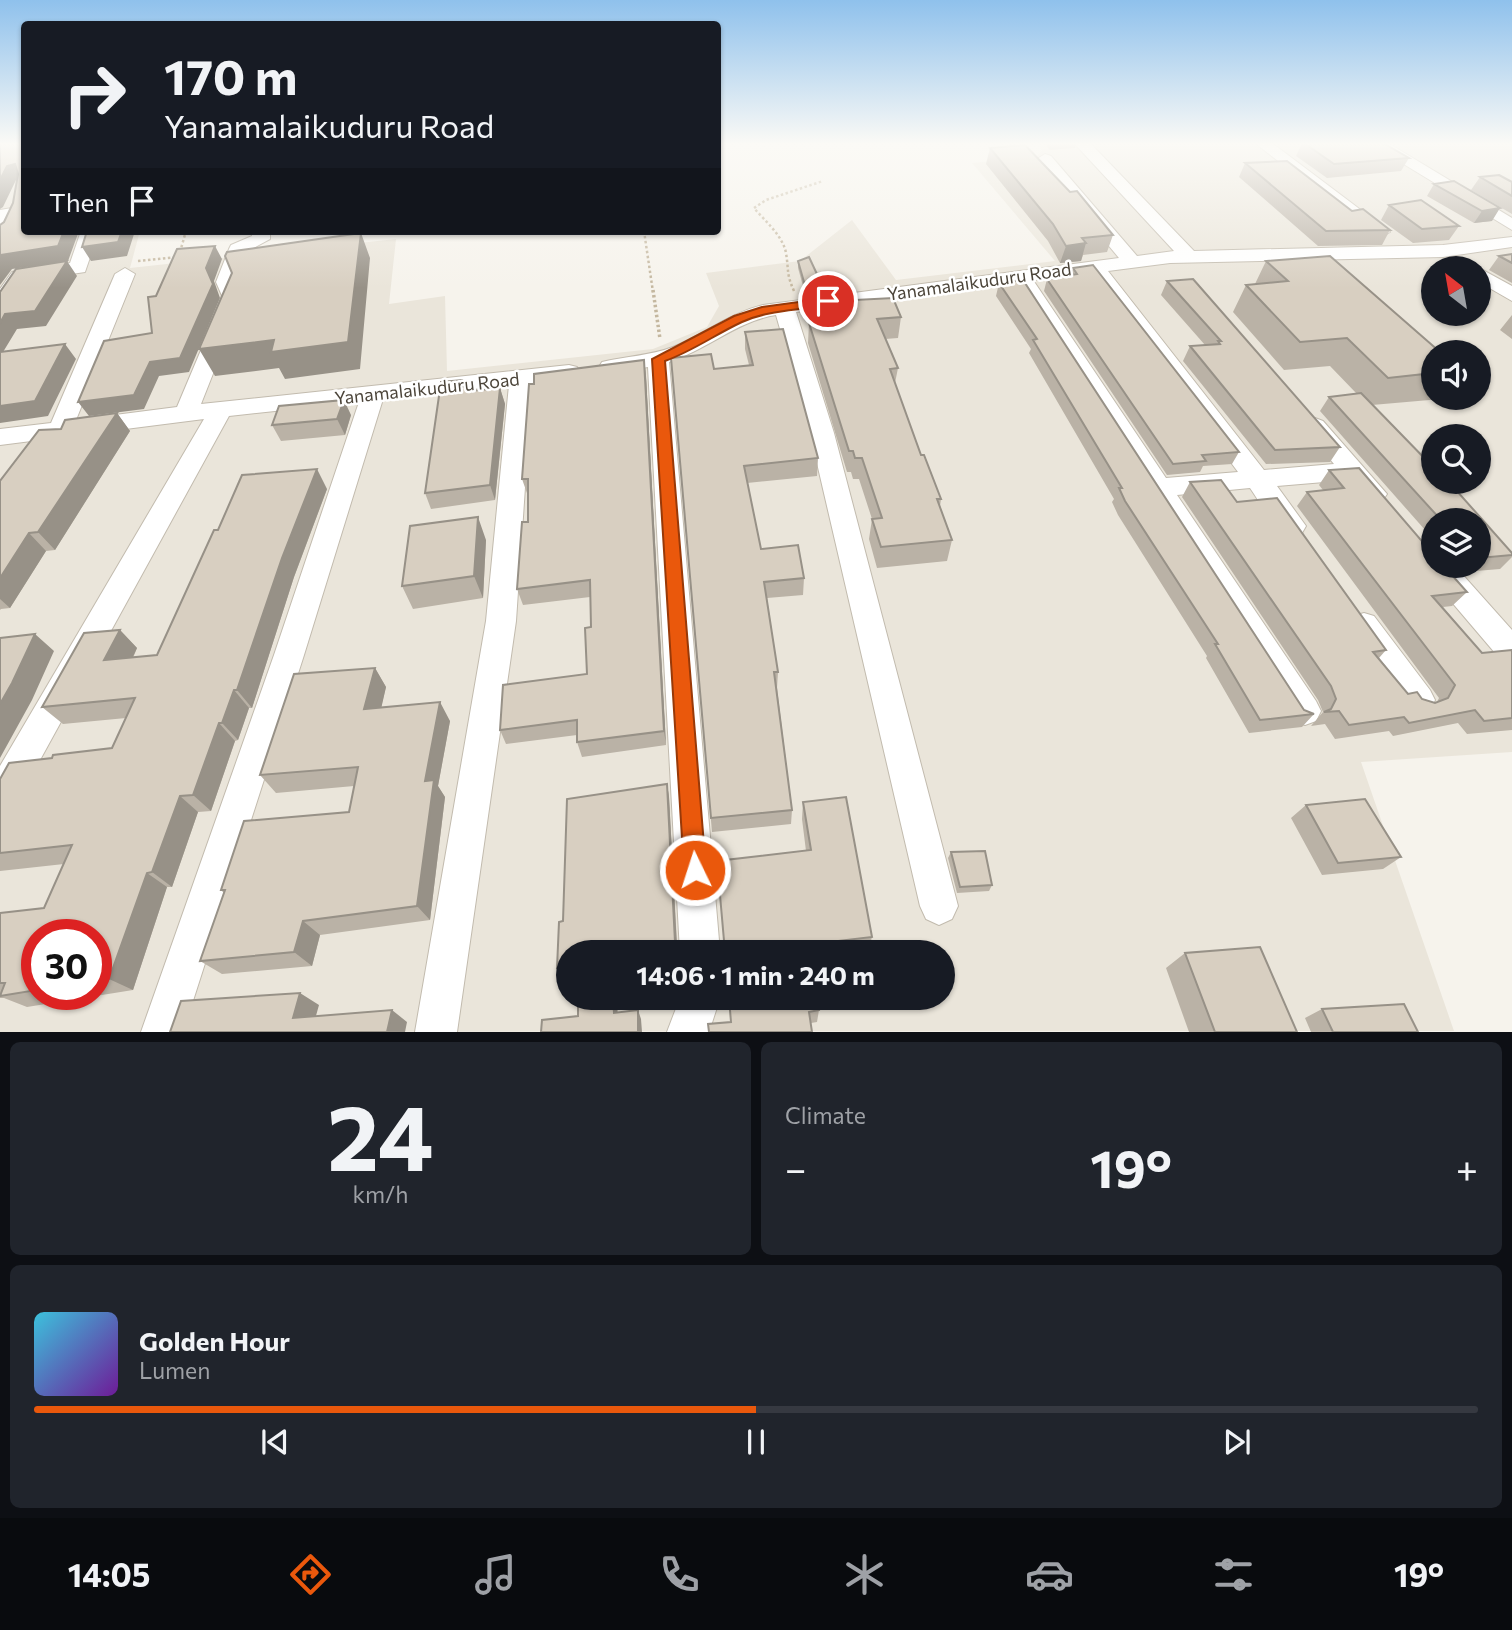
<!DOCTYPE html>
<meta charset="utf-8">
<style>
body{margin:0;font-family:Commissioner,sans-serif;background:#20242c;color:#f1f3f6;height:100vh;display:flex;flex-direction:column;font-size:26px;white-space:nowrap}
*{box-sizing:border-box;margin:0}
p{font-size:23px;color:#9ea1a6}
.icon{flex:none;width:38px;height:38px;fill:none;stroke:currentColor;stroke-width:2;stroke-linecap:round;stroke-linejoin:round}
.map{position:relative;height:1032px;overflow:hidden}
.side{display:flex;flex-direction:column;gap:10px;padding:10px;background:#0d0f14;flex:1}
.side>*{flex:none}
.banner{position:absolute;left:21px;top:21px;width:700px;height:214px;border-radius:7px;box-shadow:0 2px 5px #0004;background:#171b24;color:#f1f3f6;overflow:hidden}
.needle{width:46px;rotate:329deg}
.fabs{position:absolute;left:1421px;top:256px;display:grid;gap:14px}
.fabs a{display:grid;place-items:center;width:70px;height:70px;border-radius:50%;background:#171b24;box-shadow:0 2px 5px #0004;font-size:35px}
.speed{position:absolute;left:21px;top:919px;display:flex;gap:14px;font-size:35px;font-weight:700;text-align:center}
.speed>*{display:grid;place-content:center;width:91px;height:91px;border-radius:50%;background:#171b24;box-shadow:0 2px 5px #0004;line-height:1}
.speed .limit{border:10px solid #d22;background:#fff;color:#111}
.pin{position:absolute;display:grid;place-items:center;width:60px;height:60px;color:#fff;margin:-30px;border:4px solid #fff;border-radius:50%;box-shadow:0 2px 7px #0007}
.me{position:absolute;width:77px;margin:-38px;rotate:356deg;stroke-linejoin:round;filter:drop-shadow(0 0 5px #0008)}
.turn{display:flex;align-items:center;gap:24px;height:147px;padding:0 28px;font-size:32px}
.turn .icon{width:91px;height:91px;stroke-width:2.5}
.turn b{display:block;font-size:49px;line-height:60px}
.then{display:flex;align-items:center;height:66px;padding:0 28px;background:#0003;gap:14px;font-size:26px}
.big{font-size:52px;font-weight:700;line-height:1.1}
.side .widget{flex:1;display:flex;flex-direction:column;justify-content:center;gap:10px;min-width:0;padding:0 24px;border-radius:10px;background:#20242c}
.side .dial{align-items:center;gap:0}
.dial b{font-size:91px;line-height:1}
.song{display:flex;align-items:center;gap:21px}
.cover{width:84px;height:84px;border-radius:10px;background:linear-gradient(135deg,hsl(190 70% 55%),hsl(280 70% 35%))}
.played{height:7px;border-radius:4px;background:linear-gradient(90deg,#ea580c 50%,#363941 50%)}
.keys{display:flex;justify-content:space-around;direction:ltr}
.heat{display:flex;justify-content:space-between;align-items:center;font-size:38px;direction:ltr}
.side .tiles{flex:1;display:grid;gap:10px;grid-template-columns:1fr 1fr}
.widget:last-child{grid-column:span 2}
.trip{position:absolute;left:556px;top:940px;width:399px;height:70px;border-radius:35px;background:#171b24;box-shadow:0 2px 5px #0004;font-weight:700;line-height:70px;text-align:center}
.dock{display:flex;height:112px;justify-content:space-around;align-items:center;background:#090b0e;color:#9ea1a6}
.dock .icon{width:49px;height:49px}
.dock .selected{color:#ea580c}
.dock b{font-size:32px;color:#f1f3f6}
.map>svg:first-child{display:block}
.residential{fill:#eae5da;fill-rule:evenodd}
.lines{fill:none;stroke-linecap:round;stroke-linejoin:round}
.minor-casing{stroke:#c2bbae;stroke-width:2}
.path-far1{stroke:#c4b79f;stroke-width:2.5;stroke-dasharray:2.5 2.5;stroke-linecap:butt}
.path{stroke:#c4b79f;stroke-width:3.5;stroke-dasharray:2.5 2.5;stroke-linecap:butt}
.minor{fill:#fff;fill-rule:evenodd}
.wall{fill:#bab2a6;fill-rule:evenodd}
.shaded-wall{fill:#979187}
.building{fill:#d8cfc1;stroke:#979187;stroke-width:2}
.route{fill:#ea580c;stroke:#983908;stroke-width:2}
.labels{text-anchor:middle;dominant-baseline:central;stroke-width:5;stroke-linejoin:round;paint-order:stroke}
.far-street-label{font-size:18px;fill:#4b4439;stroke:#fff}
</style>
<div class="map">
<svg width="1512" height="1032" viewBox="0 0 1512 1032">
<rect width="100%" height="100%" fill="#f6f3ec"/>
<path class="residential" d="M0,143H24V231H140L130,268L396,239L389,304L445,296L447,371L653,349L707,327L719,306L706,273L800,261L852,220L896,280L1055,261L972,163L1036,157L1042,150L1036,143H1512V752L1361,762L1454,1031L0,1032ZM1433,268H1479V313H1433ZM1433,352H1479V397H1433ZM1433,436H1479V481H1433ZM1433,520H1479V565H1433ZM37,934H96V994H37ZM569,952H943V998H569Z"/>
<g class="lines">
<defs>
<path id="minor" d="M1074,143H1090L1194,251L1443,245L1512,237V247L1443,257L1170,263L1108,271L1264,470L1334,464L1303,426L1307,421L1315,418L1323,421L1387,494L1383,500C1365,506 1359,493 1348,480L1277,486L1306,526L1302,533C1278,540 1263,506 1250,488L1177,495L1316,701L1321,711L1316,721L1305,725L1294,721L1015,283L796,312L834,433L958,906L952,919L939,925L926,919L920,906L810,433L776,315C737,321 707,350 669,362L720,952H680L648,367L610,374L602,372L599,367L602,362C626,356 650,356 673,347C705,334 727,314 763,305L1119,258L1039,162L1037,159L1045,154L1051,156L1137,256L1174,251ZM1090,273L1238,472L1166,478L1033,280Z
M1255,143H1272L1390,232L1381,237L1375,236Z
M1369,143H1388L1512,218V230Z
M12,208L21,213L9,239L0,244V210Z
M81,231H99L85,272L25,281L7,307L0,309V289L12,272L70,263Z
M252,231H270V239L246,252L236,282L243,298L201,404L569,365L577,367L580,372L577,377L532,383L516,621L457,1032H415L486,621L509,385L383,399L304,655L183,1032H141L274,655L359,402L229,416L12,811L0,816V766L204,419L0,445V429L51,423L115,274L125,268L135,274L76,420L177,407L223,298L216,282L229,249L231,245L252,236Z
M1479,268L1512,286V301L1479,282Z
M1433,556V565H1454L1512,630V664L1501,660L1427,573L1423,565L1427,557Z
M1364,613L1374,616L1430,690L1435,700L1430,710L1419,714L1408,710L1354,634L1349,625L1354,616Z
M680,998H720L709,1032H667Z"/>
</defs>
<use href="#minor" class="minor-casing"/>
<path class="path-far1" d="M644,231L653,292
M180,252L186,231
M138,261L178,257
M794,291C786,273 789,271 786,253C783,236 765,221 754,208L766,200L823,181"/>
<path class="path" d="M653,290L660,339"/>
<use href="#minor" class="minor"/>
</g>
<path class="wall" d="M1044,143H1076L1075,148L1050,150Z
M1094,143H1124L1096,145Z
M1302,143H1383L1409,158L1401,171L1327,178L1296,156Z
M990,148L1113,235L1107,252L1083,255L1081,261L1060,263L1048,241L986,164Z
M1245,163L1352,211L1390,230L1382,245L1318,246L1239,177Z
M1480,177L1512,182V214L1471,190Z
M1454,181L1492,221L1474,223L1427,196L1434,184Z
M1389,205L1459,226L1449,240L1413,243L1381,220Z
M1512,254V283L1489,270L1499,256Z
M798,261L823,292L836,301L901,317L898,338L885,339L898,368L895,383L921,455L941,499L940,506L952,540L947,561L877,568L869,539L872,519L859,479H853L851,472H847L808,343L809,323L813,322L810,314L811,296L806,297L798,268Z
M1266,261L1433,352V397H1442L1441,399L1372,405L1512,553V557L1500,569L1464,572L1457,565H1479V520H1433V539L1320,411L1329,397L1357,394L1330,366L1284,370L1233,312L1246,285L1255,284Z
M1073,268L1239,452L1232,464L1203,466L1200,472L1167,475L1044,291L1047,279L1070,275Z
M1167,281L1340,447L1330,462L1266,464L1183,361L1190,346L1205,345L1161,295Z
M999,283L1304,710L1314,714L1302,727L1249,733L1206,658L1207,656L1118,515L1112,502L1114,499L1029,353L1031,349L996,296Z
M1512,315V339L1500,330Z
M745,332L818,458L817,476L747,483L761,549L804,578L803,595L767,598L778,672L777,688L792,810L791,824L712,832L671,358L714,369L749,365L745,349Z
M644,360L646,376L666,745L582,757L577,742V735L506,744L500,730L587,674L591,627L590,597L523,605L517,589L528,522V496L522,479Z
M464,387L472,391L500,388L505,404L495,500L431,509L425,493Z
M117,413L130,431L55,550L46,551L10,608L1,609L0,610V481L61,429Z
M351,415L345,435L281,441L272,425Z
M1329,470L1467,592L1452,606L1443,607L1482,653L1512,650V730L1467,734L1458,723L1393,736L1389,731L1335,739L1325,724L1311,726L1323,712L1318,700L1182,497L1190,482L1237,502L1386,650L1379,658L1408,694L1435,703L1437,702L1439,698L1297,506L1307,492L1323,490L1319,485Z
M327,489L294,577L252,708H249L238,740L235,741L211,811L198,812L172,887H167L133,990L27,1007L4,998H0V913L44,908L64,864L0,871V779L52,758L112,748L126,718L63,724L42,707L120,630L137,648L133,658L157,655L218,530ZM37,934H96V994H37Z
M486,540L483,598L413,609L402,586Z
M375,668L386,687L381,707L450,721L438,786L445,797L430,920L320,935L312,966L222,974L200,961L224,893L221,890L349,812L354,786L276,793L260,775Z
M667,784L669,797L677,943L683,944L685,952H569V977L563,978L557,968L563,921Z
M803,802L872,937L868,951L858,952H725L806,851L802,819Z
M1306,805L1401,857L1383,869L1322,875L1291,818Z
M951,852L992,885L989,891L957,893L948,858Z
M1185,953L1297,1032H1189L1166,968Z
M1322,1009L1418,1032H1311L1305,1018Z
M819,1010L817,1022L811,1023L731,1022Z"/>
<path class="shaded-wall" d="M15,164L24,177L16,180L3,207L0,209V180L7,166Z
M1500,208L1492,221L1474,223L1482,211Z
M64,231H79L68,261L12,269L0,285V256L1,255Z
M122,231H135L127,256L91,261L82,247Z
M361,233L370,258L360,369L285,379L279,368L215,376L199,349Z
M1086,243L1081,261L1060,263L1066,246Z
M215,246L222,259L214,281L220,298L189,372L159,376L144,409L89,416L78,402L150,362L206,268Z
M67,261L77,276L46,326L17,329L0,357V323L5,314Z
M823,287L822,295L812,293L811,296L806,297V289Z
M65,344L76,359L48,416L0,423V406Z
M644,360L646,376L666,745L664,731Z
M500,388L505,404L495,500L490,485Z
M344,400L351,415L345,435L337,419Z
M117,413L130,431L55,550L38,532Z
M317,469L327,489L294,577L252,708L237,690L282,558Z
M478,517L486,540L483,598L474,576Z
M29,533L46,551L10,608L0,599V578Z
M120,630L137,648L123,678L104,660Z
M35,634L54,651L32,700L0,758V704Z
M375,668L386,687L377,727L364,709Z
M234,690L249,708L238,740L222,723Z
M440,702L450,721L438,786L445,797L430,920L417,906L425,781Z
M219,723L235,741L211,811L193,795Z
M667,784L669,797L677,948L675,942Z
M180,796L198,812L172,887L152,872Z
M147,873L167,887L133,990L109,979Z
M303,921L320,935L312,966L294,952Z
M300,993L319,1005L312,1030L293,1018Z
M613,998H617L618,1021L614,1013Z
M392,1010L407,1022L405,1032H387Z
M638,1010L641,1019L642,1032H638Z"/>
<path class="building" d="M0,143H24V231H64L58,246L1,255L0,256V225L4,222L13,203L18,174L15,164L7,166L0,180Z
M1304,143H1383L1409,158L1334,164Z
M1025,145L1070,192L1077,191L1113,235L1082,238L1086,243L1066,246L1053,224L990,148Z
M1287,161L1352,211L1363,209L1390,230L1326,231L1245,163Z
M1499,175L1512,182V196L1480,177Z
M1454,181L1500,208L1482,211L1434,184Z
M1421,200L1459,226L1422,229L1389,205Z
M87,231H122L118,242L82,247Z
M361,233L348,342L271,352L274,340L199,349L232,273L225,256L227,252Z
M215,246L206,268L213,284L180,358L150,362L134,395L78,402L104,341L152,333L148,297L156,296L177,249Z
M1512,254V263L1499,256Z
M1330,256L1440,352H1433V373L1388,378L1347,338L1300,342L1246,285L1288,281L1266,261Z
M809,257L823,287L806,289L798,261Z
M67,261L35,311L5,314L0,323V292L16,269Z
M1093,265L1239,452L1202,455L1206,461L1173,464L1047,279L1077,274L1073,268Z
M1193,279L1340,447L1275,450L1190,346L1220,344L1218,341H1221L1167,281Z
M1023,280L1304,710L1314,714L1260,720L1215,644H1218L1125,501L1119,488H1122L1033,340L1037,339L999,283Z
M831,291L836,301L893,298L901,317L877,319L898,368L890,369L921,455H924L941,499H937L952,540L881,547L872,519L882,518L862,458H855L853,451H849L809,323L820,322L812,293Z
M783,329L818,458L744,466L761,549L798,545L804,578L764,582L778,672H774L792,810L711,818L671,358L711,354L714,369L753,365L745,332Z
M65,344L35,401L0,406V352Z
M644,360L664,731L577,742V720L500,730L503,685L587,674L585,628L591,627L590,580L517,589L522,522H528V479H522L529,384H534V374Z
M462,380L461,387L470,386V391L500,388L490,485L425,493L441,382Z
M1361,393L1433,467V481H1448L1512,553V555L1479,558V520H1441L1329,397Z
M344,400L337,419L272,425L279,406Z
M117,413L38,532L29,533L0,578V481L39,430L61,429L65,420Z
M1359,468L1433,554V565H1443L1467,592L1432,596L1482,653L1512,650V718L1484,721L1475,710L1409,723L1404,717L1349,725L1339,711L1324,712L1331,709L1336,699L1331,686L1190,482L1221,480L1237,502L1277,498L1386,650L1373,652L1408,694L1417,692L1422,699L1435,703L1448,698L1455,685L1307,492L1344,488L1329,470Z
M317,469L282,558L237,690H234L222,723H219L193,795L180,796L152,872L147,873L109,979L96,981V934H37V990L0,996L5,983H0V913L44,908L72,845L0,853V779L9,763L52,758L53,755L112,748L135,698L42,707L84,633L120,630L104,660L157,655L214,530H218L242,475Z
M478,517L474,576L402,586L410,526Z
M35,634L12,683L0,704V638Z
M375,668L364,709L440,702L425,781L434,780L417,906L303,921L294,952L200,961L225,890H221L244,821L349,812L358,767L260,775L294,674Z
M667,784L675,942L683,944V947L655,952H569V966L557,968L559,922L563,921L567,799Z
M846,797L872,937L812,944L813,948H810L811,952H725L717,861L811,850L803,802Z
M1365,799L1401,857L1338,863L1306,805Z
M985,851L992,885L960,887L951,852Z
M1260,947L1297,1032H1215L1185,953Z
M300,993L293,1018L392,1010L387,1032H170L181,1001Z
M578,998H613L614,1013L638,1010V1032H541L542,1020L578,1016Z
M729,998H817L819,1010L809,1012L812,1032H709L708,1024L731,1022Z
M1404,1004L1418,1032H1333L1322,1009Z"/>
<linearGradient id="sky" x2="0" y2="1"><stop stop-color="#8fc1ec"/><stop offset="0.5" stop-color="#fbfaf6"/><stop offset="1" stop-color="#fbfaf6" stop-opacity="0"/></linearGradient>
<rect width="1512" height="288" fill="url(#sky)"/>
<path class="route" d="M828,298L834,301L832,304C802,311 770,309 742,322C716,334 693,351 665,361L706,870L703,878L695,881L687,878L684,870L652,359L734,316L762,307Z"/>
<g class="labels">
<g class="far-street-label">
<text transform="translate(979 281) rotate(-8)">Yanamalaikuduru Road</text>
<text transform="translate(427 388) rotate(-6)">Yanamalaikuduru Road</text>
</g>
</g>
</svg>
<div class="fabs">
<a><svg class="needle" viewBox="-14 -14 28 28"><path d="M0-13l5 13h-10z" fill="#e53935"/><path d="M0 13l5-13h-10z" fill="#9ea1a6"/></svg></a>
<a><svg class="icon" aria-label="sound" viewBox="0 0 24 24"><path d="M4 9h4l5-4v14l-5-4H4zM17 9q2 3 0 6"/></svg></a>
<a><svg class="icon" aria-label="search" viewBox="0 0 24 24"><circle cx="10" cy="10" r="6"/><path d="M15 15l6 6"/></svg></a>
<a><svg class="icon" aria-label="layers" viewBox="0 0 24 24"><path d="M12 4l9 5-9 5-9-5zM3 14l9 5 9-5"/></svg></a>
</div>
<div class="speed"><div class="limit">30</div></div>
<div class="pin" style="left:828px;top:301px;background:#d93025"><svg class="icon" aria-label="arrive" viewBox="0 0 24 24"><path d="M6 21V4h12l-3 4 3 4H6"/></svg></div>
<svg class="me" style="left:695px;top:870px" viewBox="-20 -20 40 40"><circle r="17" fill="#ea580c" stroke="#fff" stroke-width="3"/><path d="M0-11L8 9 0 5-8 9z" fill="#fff"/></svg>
<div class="trip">14:06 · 1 min · 240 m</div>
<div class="banner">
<div class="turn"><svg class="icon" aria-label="right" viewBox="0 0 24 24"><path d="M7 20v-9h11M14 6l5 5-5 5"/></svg><div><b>170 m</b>Yanamalaikuduru Road</div></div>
<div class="then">Then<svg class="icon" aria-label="arrive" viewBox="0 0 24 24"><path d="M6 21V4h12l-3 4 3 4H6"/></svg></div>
</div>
</div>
<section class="side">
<div class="tiles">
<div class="widget dial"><b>24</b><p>km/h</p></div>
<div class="widget"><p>Climate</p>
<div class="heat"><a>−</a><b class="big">19°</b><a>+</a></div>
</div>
<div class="widget">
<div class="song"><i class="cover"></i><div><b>Golden Hour</b><p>Lumen</p></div></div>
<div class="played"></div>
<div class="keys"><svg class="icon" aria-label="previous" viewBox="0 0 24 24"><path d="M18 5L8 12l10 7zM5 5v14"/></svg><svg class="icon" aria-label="pause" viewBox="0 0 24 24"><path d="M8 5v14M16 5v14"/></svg><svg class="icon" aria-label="next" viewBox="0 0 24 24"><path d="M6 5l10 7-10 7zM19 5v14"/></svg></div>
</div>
</div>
</section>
<nav class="dock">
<b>14:05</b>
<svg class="icon selected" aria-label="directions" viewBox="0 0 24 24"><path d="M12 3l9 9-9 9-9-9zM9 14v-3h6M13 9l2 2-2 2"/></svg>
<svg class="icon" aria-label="music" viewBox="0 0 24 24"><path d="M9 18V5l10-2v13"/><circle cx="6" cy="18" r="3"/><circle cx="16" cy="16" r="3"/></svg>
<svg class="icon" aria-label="phone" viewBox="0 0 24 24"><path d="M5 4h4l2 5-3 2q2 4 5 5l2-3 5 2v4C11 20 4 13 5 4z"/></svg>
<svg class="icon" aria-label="climate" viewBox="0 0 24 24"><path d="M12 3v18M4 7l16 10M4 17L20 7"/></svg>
<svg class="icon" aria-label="car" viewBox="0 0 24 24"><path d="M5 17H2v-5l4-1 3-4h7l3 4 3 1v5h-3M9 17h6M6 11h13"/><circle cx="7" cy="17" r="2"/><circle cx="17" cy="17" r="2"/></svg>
<svg class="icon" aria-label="filters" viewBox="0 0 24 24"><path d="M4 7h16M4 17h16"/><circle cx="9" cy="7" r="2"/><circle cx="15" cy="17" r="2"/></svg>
<b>19°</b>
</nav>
